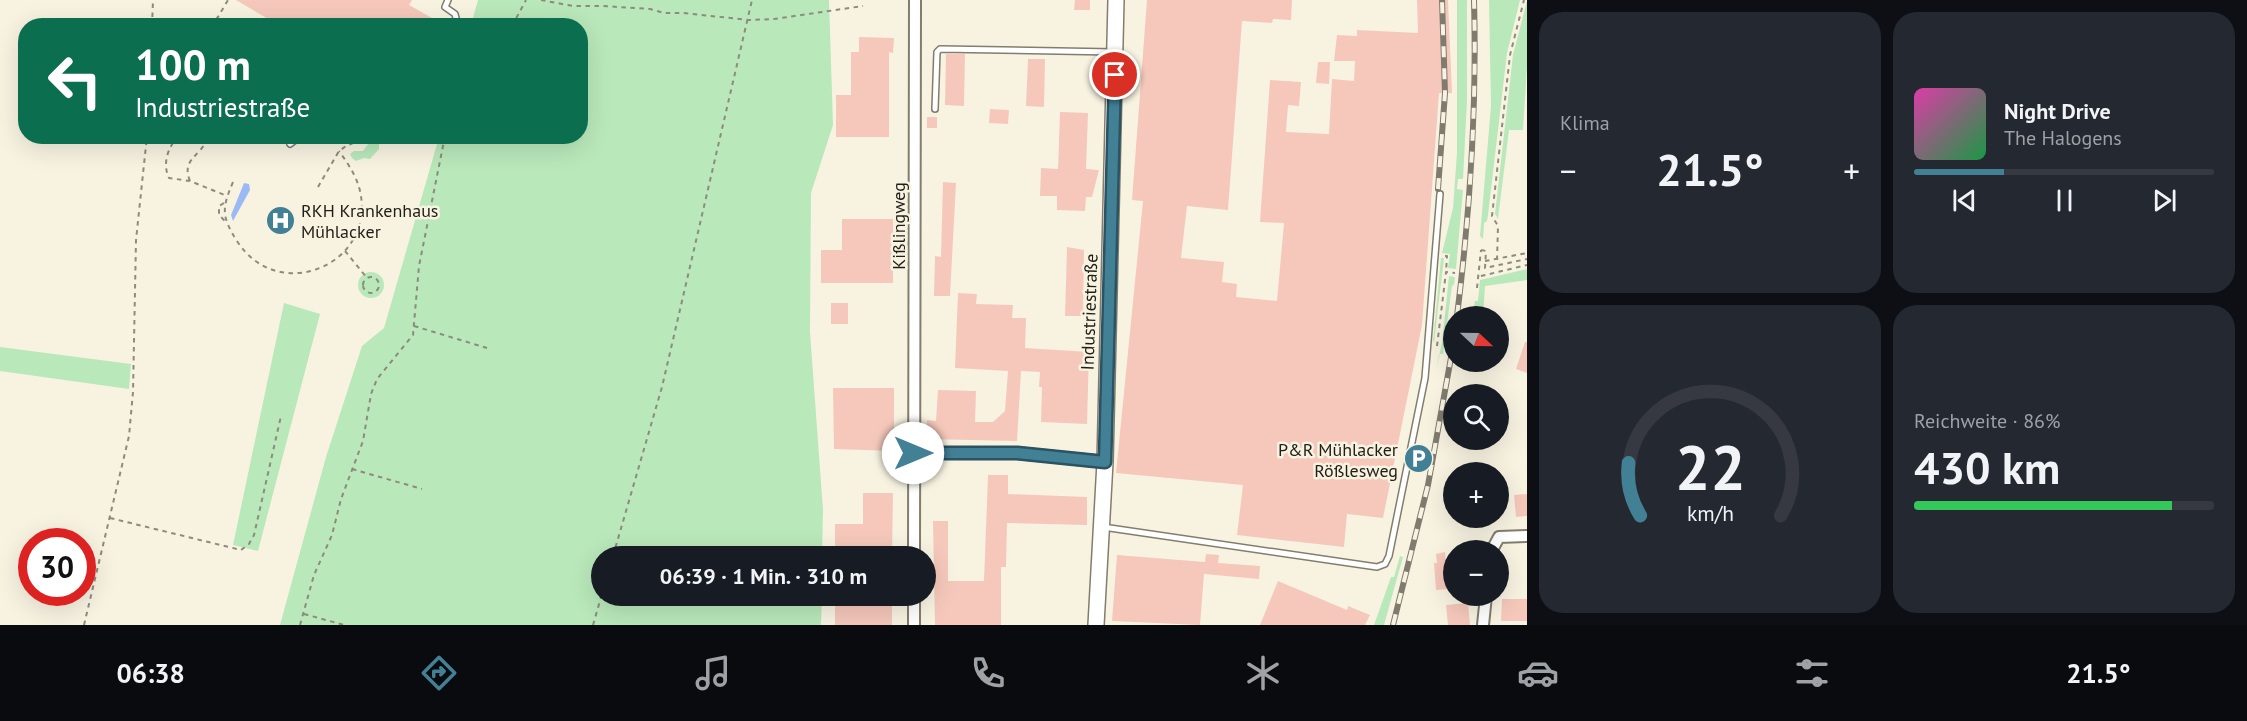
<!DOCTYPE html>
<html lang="de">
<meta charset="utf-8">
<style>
body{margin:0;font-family:"PT Sans",sans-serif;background:#242831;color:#f1f3f6;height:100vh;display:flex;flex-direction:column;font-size:22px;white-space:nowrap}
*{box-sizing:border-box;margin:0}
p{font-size:20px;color:#9ea1a6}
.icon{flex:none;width:33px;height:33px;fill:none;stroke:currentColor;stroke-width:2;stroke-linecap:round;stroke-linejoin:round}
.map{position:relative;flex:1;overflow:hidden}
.drawer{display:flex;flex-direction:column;gap:12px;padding:12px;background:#0d0f14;width:720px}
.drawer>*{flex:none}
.guide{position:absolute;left:18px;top:18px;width:570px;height:126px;border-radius:24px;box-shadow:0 6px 24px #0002;background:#0b6e4f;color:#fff;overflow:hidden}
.needle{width:39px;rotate:112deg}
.tools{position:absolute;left:1443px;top:306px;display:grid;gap:12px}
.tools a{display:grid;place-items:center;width:66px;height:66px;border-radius:50%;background:#171b24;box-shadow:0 6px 24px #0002;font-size:30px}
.speed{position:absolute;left:18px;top:528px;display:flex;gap:12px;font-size:30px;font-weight:700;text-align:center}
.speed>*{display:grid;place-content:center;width:78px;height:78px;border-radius:50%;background:#171b24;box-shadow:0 6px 24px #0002;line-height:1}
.speed .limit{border:9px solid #d22;background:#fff;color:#111}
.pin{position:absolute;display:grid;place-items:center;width:51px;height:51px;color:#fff;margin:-26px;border:3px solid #fff;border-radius:50%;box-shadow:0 2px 6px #0007}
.me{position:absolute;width:66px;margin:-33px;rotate:90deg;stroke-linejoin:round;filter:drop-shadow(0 0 4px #0008)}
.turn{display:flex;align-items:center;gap:21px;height:126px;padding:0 18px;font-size:27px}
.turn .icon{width:78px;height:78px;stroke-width:2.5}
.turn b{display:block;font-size:42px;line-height:51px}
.big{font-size:45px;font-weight:700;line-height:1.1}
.drawer .tile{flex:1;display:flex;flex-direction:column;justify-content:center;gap:9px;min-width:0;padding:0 21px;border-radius:24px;background:#242831}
.drawer .dial{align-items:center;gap:0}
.dial svg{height:156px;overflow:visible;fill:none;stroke:#363941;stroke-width:7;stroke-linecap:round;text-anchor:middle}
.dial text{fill:#f1f3f6;stroke:none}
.song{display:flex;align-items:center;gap:18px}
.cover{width:72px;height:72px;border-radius:9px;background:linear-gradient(135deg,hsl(320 70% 55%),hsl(140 70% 35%))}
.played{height:6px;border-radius:3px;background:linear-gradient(90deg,#428096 30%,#363941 30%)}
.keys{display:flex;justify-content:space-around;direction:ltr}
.heat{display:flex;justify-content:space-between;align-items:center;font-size:33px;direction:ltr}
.charge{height:9px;border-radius:4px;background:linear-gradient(90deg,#34c759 86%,#363941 0)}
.drawer .tiles{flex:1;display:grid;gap:12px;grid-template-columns:repeat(2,1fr)}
.trip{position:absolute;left:591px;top:546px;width:345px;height:60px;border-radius:30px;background:#171b24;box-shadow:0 6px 24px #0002;font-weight:700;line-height:60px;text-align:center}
.tab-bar{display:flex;height:96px;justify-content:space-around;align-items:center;background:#090b0e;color:#9ea1a6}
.tab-bar .icon{width:42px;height:42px}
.tab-bar .current{color:#428096}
.tab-bar b{font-size:27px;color:#f1f3f6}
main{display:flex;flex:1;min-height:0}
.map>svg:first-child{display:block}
.green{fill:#b9e8ba}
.water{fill:#9bbaf5}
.building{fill:#f5c8bb}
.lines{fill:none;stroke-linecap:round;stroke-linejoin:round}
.lane-casing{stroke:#827d6d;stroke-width:8}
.street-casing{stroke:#827d6d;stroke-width:14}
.secondary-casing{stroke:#827d6d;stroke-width:18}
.path{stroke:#8e8a7e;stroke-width:2;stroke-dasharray:4.5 4.5;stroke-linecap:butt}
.lane{stroke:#fff;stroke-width:5}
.street{stroke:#fff;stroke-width:10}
.secondary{stroke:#fff;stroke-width:15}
.rail-casing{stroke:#7f7b6f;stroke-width:6}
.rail{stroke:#f8f3e1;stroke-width:4;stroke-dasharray:11;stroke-linecap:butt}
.route-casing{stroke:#2b5362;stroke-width:15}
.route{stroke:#428096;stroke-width:10}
.labels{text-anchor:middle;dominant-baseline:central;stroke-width:5;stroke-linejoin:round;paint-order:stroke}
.poi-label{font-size:18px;fill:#201e17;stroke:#f8f3e1;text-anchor:start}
.street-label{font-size:18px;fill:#201e17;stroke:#f8f3e1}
</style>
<main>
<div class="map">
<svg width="1527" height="625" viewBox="0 0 1527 625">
<rect width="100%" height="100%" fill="#f8f3e1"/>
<path class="green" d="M478,0H829L833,125L811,193L810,332L823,510L822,556H602V596H822L821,625H280L326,457L362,346L384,328L439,137L580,136V26L471,25Z
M1457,0H1467V101L1463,179H1458L1457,189L1463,190L1456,269L1448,268L1450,254L1442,253L1453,208L1457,153Z
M1489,0H1520L1507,53L1488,215L1487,221L1484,223L1483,239L1480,236L1491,106Z
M1527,1V66L1523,130H1509L1498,219L1495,214L1513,55Z
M379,140V149L370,159L364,158L356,161L352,158L350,154L354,151H363L369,143Z
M1441,258H1444L1434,342H1433Z
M1527,269V280L1485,286L1483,316H1473L1475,301H1478L1480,280Z
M358 285a13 13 0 1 1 26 0a13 13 0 1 1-26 0Z
M1449,276L1455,277L1454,285L1452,286L1443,354H1439L1436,371L1442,343Z
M284,303L320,314L258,551L233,545Z
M0,347L131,364L129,389L0,371Z
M1400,556L1403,557L1384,625H1374L1391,577H1394Z"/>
<path class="water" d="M244,183L249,184L250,190L233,221L231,215Z"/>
<path class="building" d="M236,0H412L409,5L446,26H280Z
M1075,0H1090V10H1074Z
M1147,0H1292L1291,20L1273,19L1272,23L1242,21L1228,210L1187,206L1181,258L1224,262L1222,282L1237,284L1236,297L1277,301L1284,223L1260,222L1270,80L1301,82L1299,106L1288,105L1286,132L1329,134L1332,79L1354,81L1355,61H1334L1337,35L1357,36V30L1418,33L1417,0H1448L1452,93H1439L1422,325L1383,518L1347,514L1344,547L1237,535L1243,485L1116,473L1143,201L1132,200Z
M859,37L894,38L893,53L889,52V137H836V95H851V52H859Z
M946,54H965L964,106L945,105Z
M1028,59H1045L1044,107L1026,106Z
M1318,62H1330L1329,84L1316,83Z
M990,109L1009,110L1008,124L989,123Z
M1060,112L1088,113L1086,169L1099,170L1092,197H1086L1085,211L1057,210V196H1040L1041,168L1058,169Z
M927,117H937V128H927Z
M943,182L956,183L950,296H934L935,256L941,257Z
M842,219H893V283H821V250H842Z
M1067,247L1084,250L1083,316H1065Z
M958,293L977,294L976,304L1013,305L1012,318H1026L1025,348L1089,352L1087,424L1041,422L1042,387H1039L1040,372L1021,371L1017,441L926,439L927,420L936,421L938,390L976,391L975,422H993L1005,411L1008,371L955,368Z
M831,303H848V324H831Z
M1525,342H1527V373L1516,369Z
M833,388H894V451L834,449Z
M988,475H1008V494L1087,497V525L1007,523L1006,567H1001V625H935L933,521H948V581H984Z
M863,493H893L892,556H835V524H863Z
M1527,494V516L1516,517L1514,495Z
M1445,552L1448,589L1436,590L1434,563H1437L1436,554Z
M1206,554L1219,555L1218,563L1260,566L1259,579L1204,574L1200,625L1112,621L1117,555L1205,562Z
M1278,581L1347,610L1348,606L1370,615L1365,625H1260Z
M835,596H892V625H835Z
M1502,599H1527V621H1501Z
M1468,603L1470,625H1448L1446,605Z"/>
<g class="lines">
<defs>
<path id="lane" d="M448,0L445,7L455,14L458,26
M935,109L937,52L940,49L1114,52
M290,144L299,137L317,136
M1103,527L1377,567L1385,564L1389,556L1425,378L1440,194"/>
<path id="street" d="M913,453H1017L1105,462
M1492,550L1499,537L1527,536
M914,556L915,0
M914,596V625
M1483,625L1486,596"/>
<path id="secondary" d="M1096,625L1105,462L1116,0"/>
</defs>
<use href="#lane" class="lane-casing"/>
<use href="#street" class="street-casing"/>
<use href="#secondary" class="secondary-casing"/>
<path class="path" d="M541,0L573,6H603L650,9L664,13H683L749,20L774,19L863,6
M152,26L153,0
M210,26L218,17L228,0
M512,26L526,0
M179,136C168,146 162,164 169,178L190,181L227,196
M204,136L218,140L222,137
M190,181C181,159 200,157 208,138
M233,182C222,208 221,216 237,241C279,307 380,263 359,187C355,174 347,162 339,151
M318,187L339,151L346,146L370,136
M224,203L219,206V215L225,221
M1481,250L1486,251L1485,268L1527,259
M345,251L367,278
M1445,256H1447L1446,272
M1497,260L1498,226L1492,216L1510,55L1524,0
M1485,261L1527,253
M1481,276L1527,265
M363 285a8 8 0 1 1 16 0a8 8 0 1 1-16 0Z
M1477,288L1481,250
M414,326L487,348
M1437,346L1446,272L1455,273
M352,469L422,489
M110,518L241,550L249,544L254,535L281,416
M613,556L662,387L752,0
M304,614L344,625
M84,625L129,436L133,392L136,240L147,136
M300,625L314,575L332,535L341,499L363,441L371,394L377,379L413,335L419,266L445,136
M593,625L602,594"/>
<use href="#lane" class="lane"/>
<use href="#street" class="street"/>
<use href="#secondary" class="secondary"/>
<defs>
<path id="rail" d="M1438,189L1445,93L1442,0
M1457,316C1470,212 1477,106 1474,0
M1393,625L1428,485L1454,341"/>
</defs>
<use href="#rail" class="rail-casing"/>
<use href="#rail" class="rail"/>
</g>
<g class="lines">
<defs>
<path id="route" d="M913,453H1017L1105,462L1115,75"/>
</defs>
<use href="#route" class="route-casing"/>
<use href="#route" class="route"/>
</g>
<defs>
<symbol id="hospital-disc" viewBox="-11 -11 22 22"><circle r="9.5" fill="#428096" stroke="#f8f3e1"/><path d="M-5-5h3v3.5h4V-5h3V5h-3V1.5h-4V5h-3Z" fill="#fff"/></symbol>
<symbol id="parking-disc" viewBox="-11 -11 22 22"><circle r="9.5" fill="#428096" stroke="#f8f3e1"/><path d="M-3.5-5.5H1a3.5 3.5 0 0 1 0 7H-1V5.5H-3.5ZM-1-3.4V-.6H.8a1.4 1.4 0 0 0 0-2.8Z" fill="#fff"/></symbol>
</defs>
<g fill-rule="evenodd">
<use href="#hospital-disc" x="264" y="204" width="33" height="33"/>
<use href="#parking-disc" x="1402" y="442" width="33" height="33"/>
</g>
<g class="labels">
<g class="poi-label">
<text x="301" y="210">RKH Krankenhaus<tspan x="301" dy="21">Mühlacker</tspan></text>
<text x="1398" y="449" text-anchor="end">P&amp;R Mühlacker<tspan x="1398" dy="21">Rößlesweg</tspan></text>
</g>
<g class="street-label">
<text transform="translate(898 226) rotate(-90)">Kißlingweg</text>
<text transform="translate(1089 312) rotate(-88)">Industriestraße</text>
</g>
</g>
</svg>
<div class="tools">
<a><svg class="needle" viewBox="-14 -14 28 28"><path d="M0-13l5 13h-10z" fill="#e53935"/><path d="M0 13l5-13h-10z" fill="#9ea1a6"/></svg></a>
<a><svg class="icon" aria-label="search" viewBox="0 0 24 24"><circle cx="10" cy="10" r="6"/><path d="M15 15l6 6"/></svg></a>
<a>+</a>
<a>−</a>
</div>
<div class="speed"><div class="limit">30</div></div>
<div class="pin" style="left:1115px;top:75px;background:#d93025"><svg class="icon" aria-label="arrive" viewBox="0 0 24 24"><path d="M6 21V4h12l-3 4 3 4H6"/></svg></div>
<svg class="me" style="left:913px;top:453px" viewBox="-20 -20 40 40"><circle r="19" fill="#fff"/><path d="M0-13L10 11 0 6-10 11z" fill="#428096"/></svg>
<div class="trip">06:39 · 1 Min. · 310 m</div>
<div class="guide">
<div class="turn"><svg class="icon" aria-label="left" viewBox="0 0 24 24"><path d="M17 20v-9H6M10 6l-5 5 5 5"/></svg><div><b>100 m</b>Industriestraße</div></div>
</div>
</div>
<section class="drawer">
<div class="tiles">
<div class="tile"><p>Klima</p>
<div class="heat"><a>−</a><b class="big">21.5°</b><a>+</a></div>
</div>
<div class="tile">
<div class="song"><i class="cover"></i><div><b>Night Drive</b><p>The Halogens</p></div></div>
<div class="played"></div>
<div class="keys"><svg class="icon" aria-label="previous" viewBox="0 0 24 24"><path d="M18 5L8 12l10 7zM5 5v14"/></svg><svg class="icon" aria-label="pause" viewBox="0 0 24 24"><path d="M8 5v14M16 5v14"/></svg><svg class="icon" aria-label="next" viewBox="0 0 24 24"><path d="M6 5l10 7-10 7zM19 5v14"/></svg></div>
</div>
<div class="tile dial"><svg viewBox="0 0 100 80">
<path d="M14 69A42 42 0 1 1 86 69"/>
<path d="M14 69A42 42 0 0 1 8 42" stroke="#428096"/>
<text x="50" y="56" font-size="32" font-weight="700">22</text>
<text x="50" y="72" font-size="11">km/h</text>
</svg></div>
<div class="tile"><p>Reichweite · 86%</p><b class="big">430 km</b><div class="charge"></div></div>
</div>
</section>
</main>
<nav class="tab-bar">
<b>06:38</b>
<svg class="icon current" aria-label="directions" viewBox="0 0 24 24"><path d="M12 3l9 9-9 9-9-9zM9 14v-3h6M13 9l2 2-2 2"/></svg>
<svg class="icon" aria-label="music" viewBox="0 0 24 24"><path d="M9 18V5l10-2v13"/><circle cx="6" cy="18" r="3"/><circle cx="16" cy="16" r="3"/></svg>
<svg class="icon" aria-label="phone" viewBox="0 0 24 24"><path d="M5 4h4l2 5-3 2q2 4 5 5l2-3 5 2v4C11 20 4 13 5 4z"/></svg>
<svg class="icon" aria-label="climate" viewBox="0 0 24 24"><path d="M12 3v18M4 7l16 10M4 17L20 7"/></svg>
<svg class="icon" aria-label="car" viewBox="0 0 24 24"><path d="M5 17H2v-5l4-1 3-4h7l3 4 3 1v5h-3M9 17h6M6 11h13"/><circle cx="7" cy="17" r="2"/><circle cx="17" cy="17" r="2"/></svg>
<svg class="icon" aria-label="filters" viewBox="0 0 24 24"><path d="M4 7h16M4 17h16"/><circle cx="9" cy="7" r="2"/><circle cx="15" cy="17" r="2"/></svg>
<b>21.5°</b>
</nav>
